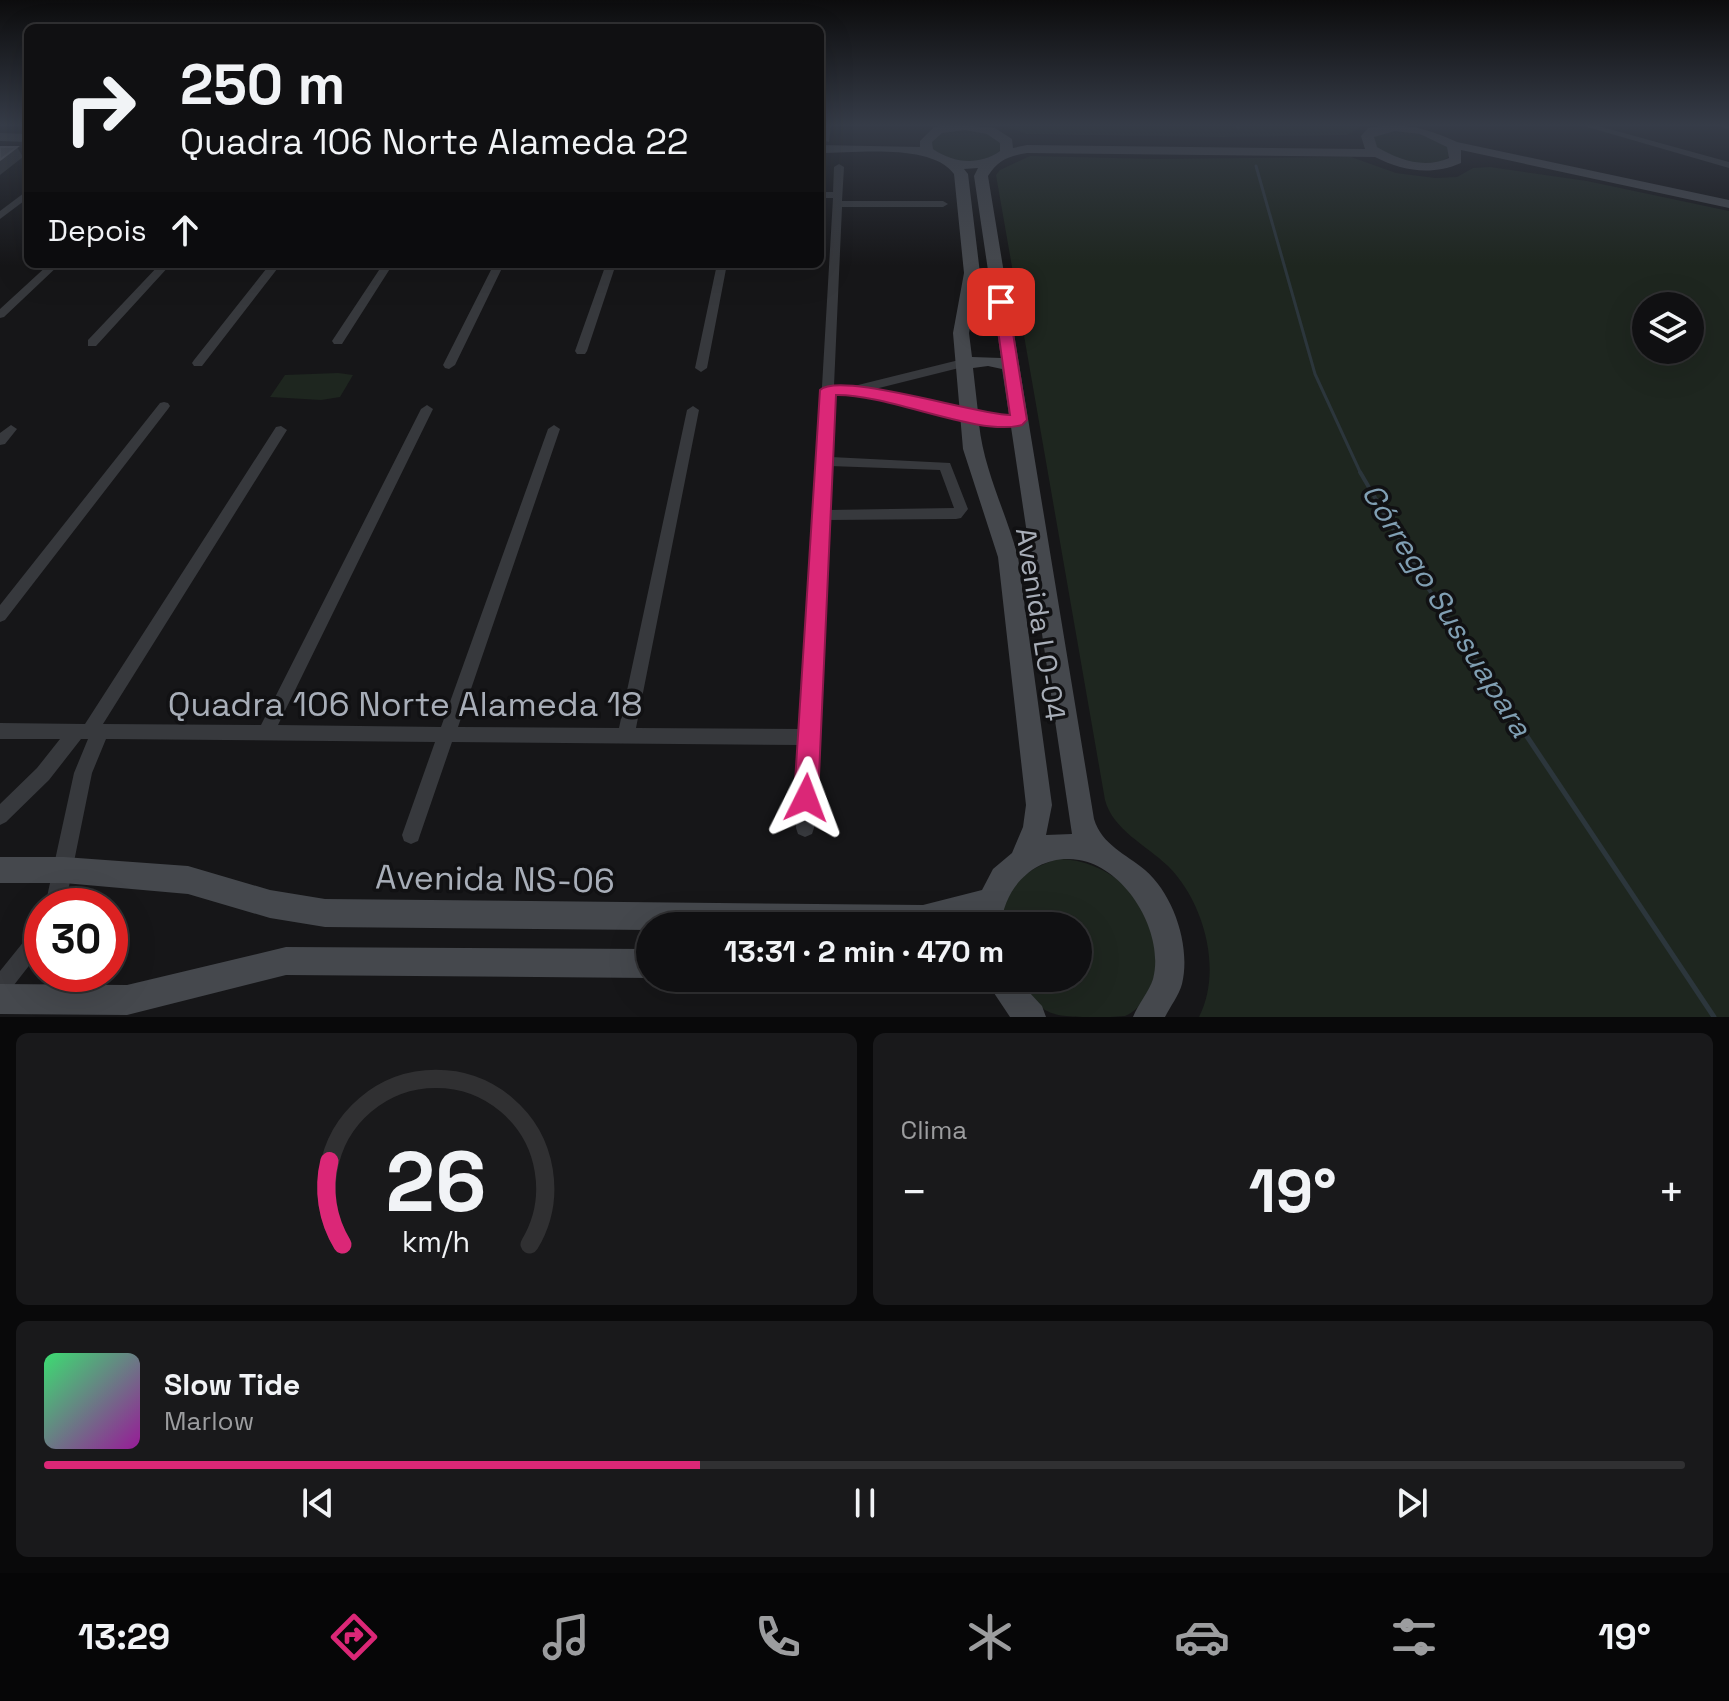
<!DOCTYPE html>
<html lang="pt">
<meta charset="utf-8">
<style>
body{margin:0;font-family:"Space Grotesk",sans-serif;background:#19191b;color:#f1f3f6;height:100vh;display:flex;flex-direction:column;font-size:30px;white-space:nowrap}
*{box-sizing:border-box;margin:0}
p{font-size:26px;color:#9c9d9f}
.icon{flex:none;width:44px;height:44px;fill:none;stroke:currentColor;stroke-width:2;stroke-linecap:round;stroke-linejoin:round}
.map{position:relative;height:1017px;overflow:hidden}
.side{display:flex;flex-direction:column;gap:16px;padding:16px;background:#09090a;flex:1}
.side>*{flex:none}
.guide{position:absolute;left:24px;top:24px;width:800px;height:244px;border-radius:12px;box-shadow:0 8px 32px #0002,0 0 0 2px #303032;background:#101012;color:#f1f3f6;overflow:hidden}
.tools{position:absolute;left:1632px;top:292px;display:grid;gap:16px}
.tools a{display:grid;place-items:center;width:72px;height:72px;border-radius:50%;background:#101012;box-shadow:0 8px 32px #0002,0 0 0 2px #303032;font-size:40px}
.speed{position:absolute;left:24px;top:888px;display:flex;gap:16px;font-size:40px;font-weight:700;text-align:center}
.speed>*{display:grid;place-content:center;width:104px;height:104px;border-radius:50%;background:#101012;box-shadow:0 8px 32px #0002,0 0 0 2px #303032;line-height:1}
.speed .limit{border:12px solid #d22;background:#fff;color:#111}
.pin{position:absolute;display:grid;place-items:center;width:68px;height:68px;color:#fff;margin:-34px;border-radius:16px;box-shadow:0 4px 12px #0006}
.me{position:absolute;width:88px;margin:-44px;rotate:3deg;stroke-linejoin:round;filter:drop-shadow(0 0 6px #0008)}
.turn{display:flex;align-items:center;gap:28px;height:168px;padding:0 24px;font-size:36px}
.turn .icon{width:104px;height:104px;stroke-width:2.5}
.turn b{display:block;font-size:56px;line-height:68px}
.then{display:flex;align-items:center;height:76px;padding:0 24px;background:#0003;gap:16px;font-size:30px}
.big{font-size:60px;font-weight:800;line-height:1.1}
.side .card{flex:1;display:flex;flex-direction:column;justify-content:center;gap:12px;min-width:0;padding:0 28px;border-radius:12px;background:#19191b}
.side .dial{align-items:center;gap:0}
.dial svg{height:208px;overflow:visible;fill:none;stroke:#303032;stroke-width:7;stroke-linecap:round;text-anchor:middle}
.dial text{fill:#f1f3f6;stroke:none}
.song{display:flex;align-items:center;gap:24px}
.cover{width:96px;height:96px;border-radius:12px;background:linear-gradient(135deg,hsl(140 70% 55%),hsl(300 70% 35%))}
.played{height:8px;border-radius:4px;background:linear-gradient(90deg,#db2777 40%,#303032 40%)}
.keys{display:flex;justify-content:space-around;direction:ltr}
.heat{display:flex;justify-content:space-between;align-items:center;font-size:44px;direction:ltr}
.side .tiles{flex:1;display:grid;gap:16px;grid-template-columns:1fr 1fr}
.card:last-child{grid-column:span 2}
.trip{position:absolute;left:636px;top:912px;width:456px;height:80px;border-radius:40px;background:#101012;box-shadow:0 8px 32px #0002,0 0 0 2px #303032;font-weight:800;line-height:80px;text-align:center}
.menu{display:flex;height:128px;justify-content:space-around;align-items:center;background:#060607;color:#9c9d9f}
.menu .icon{width:56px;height:56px}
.menu .active{color:#db2777}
.menu b{font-size:36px;color:#f1f3f6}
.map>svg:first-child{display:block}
.green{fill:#1e261f;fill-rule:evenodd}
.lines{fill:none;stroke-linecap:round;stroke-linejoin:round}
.stream-far2{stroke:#2c363c;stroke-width:3}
.stream-far1{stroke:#2c363c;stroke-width:4}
.stream{stroke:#2c363c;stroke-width:5}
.street{fill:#37393d;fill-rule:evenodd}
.secondary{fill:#45484d;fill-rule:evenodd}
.shaded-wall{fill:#303235}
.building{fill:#53565b;stroke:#61646a;stroke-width:2}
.route{fill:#db2777;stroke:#8e194d;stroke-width:2}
.labels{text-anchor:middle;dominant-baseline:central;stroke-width:7;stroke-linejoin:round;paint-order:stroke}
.street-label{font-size:28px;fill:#a8aeb8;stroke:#111113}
.water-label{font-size:30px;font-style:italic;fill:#809fb3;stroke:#111113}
.near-street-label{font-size:34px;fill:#a8aeb8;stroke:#111113}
</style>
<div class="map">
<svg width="1729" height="1017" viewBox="0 0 1729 1017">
<rect width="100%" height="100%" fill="#161618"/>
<path class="green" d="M999,124H1364V125L1347,135L1223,137L1026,134Z
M966,128L990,134L1001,143V149C985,168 949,164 932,148V141L941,133Z
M1392,130L1425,134L1449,147L1451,155C1431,174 1393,161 1374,145L1373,138L1380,132Z
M1030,156L1156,159L1351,157L1396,173L1435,178L1457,177L1473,168L1490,167L1587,181L1729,211V1017H1199C1223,970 1204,902 1168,866C1146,845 1113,830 1105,800L996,175L1000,170ZM1646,306H1690V350H1646Z
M338,373L353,375L340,397L321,400L270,397L285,375Z
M1058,859C1125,859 1182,933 1146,995C1142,1003 1134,1013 1125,1016C1117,1017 1104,1017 1095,1017C1044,1017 1046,1014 1012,978H1078V926H998C1001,890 1026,868 1058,859Z"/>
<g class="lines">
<path class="stream-far2" d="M1237,124L1238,128
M1256,166L1315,374L1361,474"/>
<path class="stream-far1" d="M1360,472L1426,585L1513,716"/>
<path class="stream" d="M1512,714L1714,1017"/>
<path class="street" d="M823,124H831L829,142L822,140Z
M1577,124H1591L1729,162V168Z
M1716,124H1729V130Z
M839,164L844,167L842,201H943L948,204L943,207H842L834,386L858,385L963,359L967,360L969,363L967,366L875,389L969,412L975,416L969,420L862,392L834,394L831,457L950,463L968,509L961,518L956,519L828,520L814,828L812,834L805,837L798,834L796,828L801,745L452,742L420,835L418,841L411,844L404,841L402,835L435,742L106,739L92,773L65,906H45L74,773L88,739H81L49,780L6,822L0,825V804L37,768L60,739H0V723L85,724L276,427L281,426L287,430L103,724L261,725L421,409L427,405L433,409L278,725L441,727L548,429L554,425L560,429L458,727L619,728L687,410L693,406L699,410L636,728L802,729L833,198H820V192H833L834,167ZM830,466L940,470L954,508L828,510Z
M28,190V198L0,219V211Z
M49,264H60L4,317L0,318V309Z
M160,264H171L96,346H88V340Z
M270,264H281L202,366H194L192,363L194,360Z
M383,264H393L342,344H334L332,341Z
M494,264H504L455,365L449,369L445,368L443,365Z
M606,264H616L587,351L585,354H577L575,351Z
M717,264H727L707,368L701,372L695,368Z
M164,402L168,403L170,406L168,409L5,620L0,622V605L160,403Z
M11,425L17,429L5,444L0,445V433Z
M42,920V949L7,994L0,997V971L25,940L35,923Z"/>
<path class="secondary" d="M953,124L995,128L1012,139L1013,148L1027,145L1365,149L1361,136L1368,128C1401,121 1426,128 1457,142L1729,200V208L1461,150V163C1431,176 1403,171 1375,157L1027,153C1009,156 998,160 988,176L1094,819C1102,845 1126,854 1145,870C1174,895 1191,947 1182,984C1179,995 1170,1007 1165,1017H1133C1138,1004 1149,992 1153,979C1165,934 1127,868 1079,860C1037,853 1004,886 1001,926H973V920L951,926H650V930L325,927L270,918L188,894L64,883H0V857H64L188,866L270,890L325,899L923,905L982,890L993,869L1012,853L1023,827L1026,805L998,557L963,449L953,333L964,273L954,174C932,143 856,153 820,153V145L920,147V141L934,127ZM965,130L987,134L1000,143V151C979,166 953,163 933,149L932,142L942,133ZM1395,131L1420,134L1447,147L1449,158C1424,169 1399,160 1377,147L1374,137ZM978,168L974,176L1001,358L972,357L969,333L980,273L968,174L964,169ZM988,366L1002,369L1009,415L978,412L973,368ZM979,424L997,428L1011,427L1072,834L1046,835L1052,805L1018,557C1006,512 984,471 979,424Z
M0,133L28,134V142L0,141Z
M286,947L650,949L651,978L286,975L127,1015L0,1014V984L127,985Z
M984,978H1016L1042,1006L1046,1017H1010Z"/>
</g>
<path class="shaded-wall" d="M17,147L23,157L0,175V160Z"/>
<path class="building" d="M0,147H17L0,160Z"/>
<linearGradient id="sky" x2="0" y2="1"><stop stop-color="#0c0c0d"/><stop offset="0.47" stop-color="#363c48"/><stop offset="1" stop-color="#363c48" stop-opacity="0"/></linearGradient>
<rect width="1729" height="266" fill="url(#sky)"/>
<path class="route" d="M1001,298L1008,302L1027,420L1022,425C978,437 889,394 836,395L818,798L814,806L806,809L798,806L794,798L820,390C839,371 975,414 1010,415L994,302Z"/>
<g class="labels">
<g class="street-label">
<text transform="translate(1041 624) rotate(81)">Avenida LO-04</text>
</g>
<g class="water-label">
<text transform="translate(1447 610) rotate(58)">Córrego Sussuapara</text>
</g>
<g class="near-street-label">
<text x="405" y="704">Quadra 106 Norte Alameda 18</text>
<text transform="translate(495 879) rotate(1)">Avenida NS-06</text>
</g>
</g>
</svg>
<div class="tools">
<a><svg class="icon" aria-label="layers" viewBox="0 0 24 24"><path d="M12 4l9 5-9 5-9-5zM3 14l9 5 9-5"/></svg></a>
</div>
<div class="speed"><div class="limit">30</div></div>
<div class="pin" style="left:1001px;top:302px;background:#d93025"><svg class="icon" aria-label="arrive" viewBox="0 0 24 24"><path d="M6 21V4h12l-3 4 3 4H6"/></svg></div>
<svg class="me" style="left:806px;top:798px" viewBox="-20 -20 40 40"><path d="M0-17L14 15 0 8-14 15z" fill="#db2777" stroke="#fff" stroke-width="4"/></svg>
<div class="trip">13:31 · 2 min · 470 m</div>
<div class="guide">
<div class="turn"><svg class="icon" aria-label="right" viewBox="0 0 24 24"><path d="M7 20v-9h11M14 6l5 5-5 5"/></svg><div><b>250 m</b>Quadra 106 Norte Alameda 22</div></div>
<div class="then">Depois<svg class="icon" aria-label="ahead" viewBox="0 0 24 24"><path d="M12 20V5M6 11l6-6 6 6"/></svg></div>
</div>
</div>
<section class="side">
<div class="tiles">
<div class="card dial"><svg viewBox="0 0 100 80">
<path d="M14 69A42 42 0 1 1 86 69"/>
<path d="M14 69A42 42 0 0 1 9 37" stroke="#db2777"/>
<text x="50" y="56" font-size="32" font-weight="700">26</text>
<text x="50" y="72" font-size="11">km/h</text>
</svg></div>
<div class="card"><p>Clima</p>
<div class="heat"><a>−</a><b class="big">19°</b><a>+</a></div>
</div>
<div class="card">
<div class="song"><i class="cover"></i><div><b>Slow Tide</b><p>Marlow</p></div></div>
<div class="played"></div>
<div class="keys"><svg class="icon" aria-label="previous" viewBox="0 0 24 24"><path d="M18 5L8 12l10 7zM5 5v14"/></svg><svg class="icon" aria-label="pause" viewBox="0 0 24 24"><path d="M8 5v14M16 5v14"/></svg><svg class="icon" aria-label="next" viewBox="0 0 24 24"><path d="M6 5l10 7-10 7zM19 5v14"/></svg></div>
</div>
</div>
</section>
<nav class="menu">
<b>13:29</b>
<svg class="icon active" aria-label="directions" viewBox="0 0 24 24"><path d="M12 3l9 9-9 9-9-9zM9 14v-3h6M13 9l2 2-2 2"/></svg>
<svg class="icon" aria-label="music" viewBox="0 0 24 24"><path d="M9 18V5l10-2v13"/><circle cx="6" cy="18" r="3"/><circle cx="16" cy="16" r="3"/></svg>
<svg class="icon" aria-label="phone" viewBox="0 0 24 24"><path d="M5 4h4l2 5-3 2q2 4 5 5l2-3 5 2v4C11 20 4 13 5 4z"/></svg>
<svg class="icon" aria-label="climate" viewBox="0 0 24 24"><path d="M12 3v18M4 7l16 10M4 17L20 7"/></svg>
<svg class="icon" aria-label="car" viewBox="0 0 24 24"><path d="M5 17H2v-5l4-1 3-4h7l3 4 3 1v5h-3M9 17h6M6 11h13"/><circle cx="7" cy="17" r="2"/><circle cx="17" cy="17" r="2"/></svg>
<svg class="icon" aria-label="filters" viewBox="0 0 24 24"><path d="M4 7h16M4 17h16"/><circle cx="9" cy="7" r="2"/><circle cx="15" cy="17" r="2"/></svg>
<b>19°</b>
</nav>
